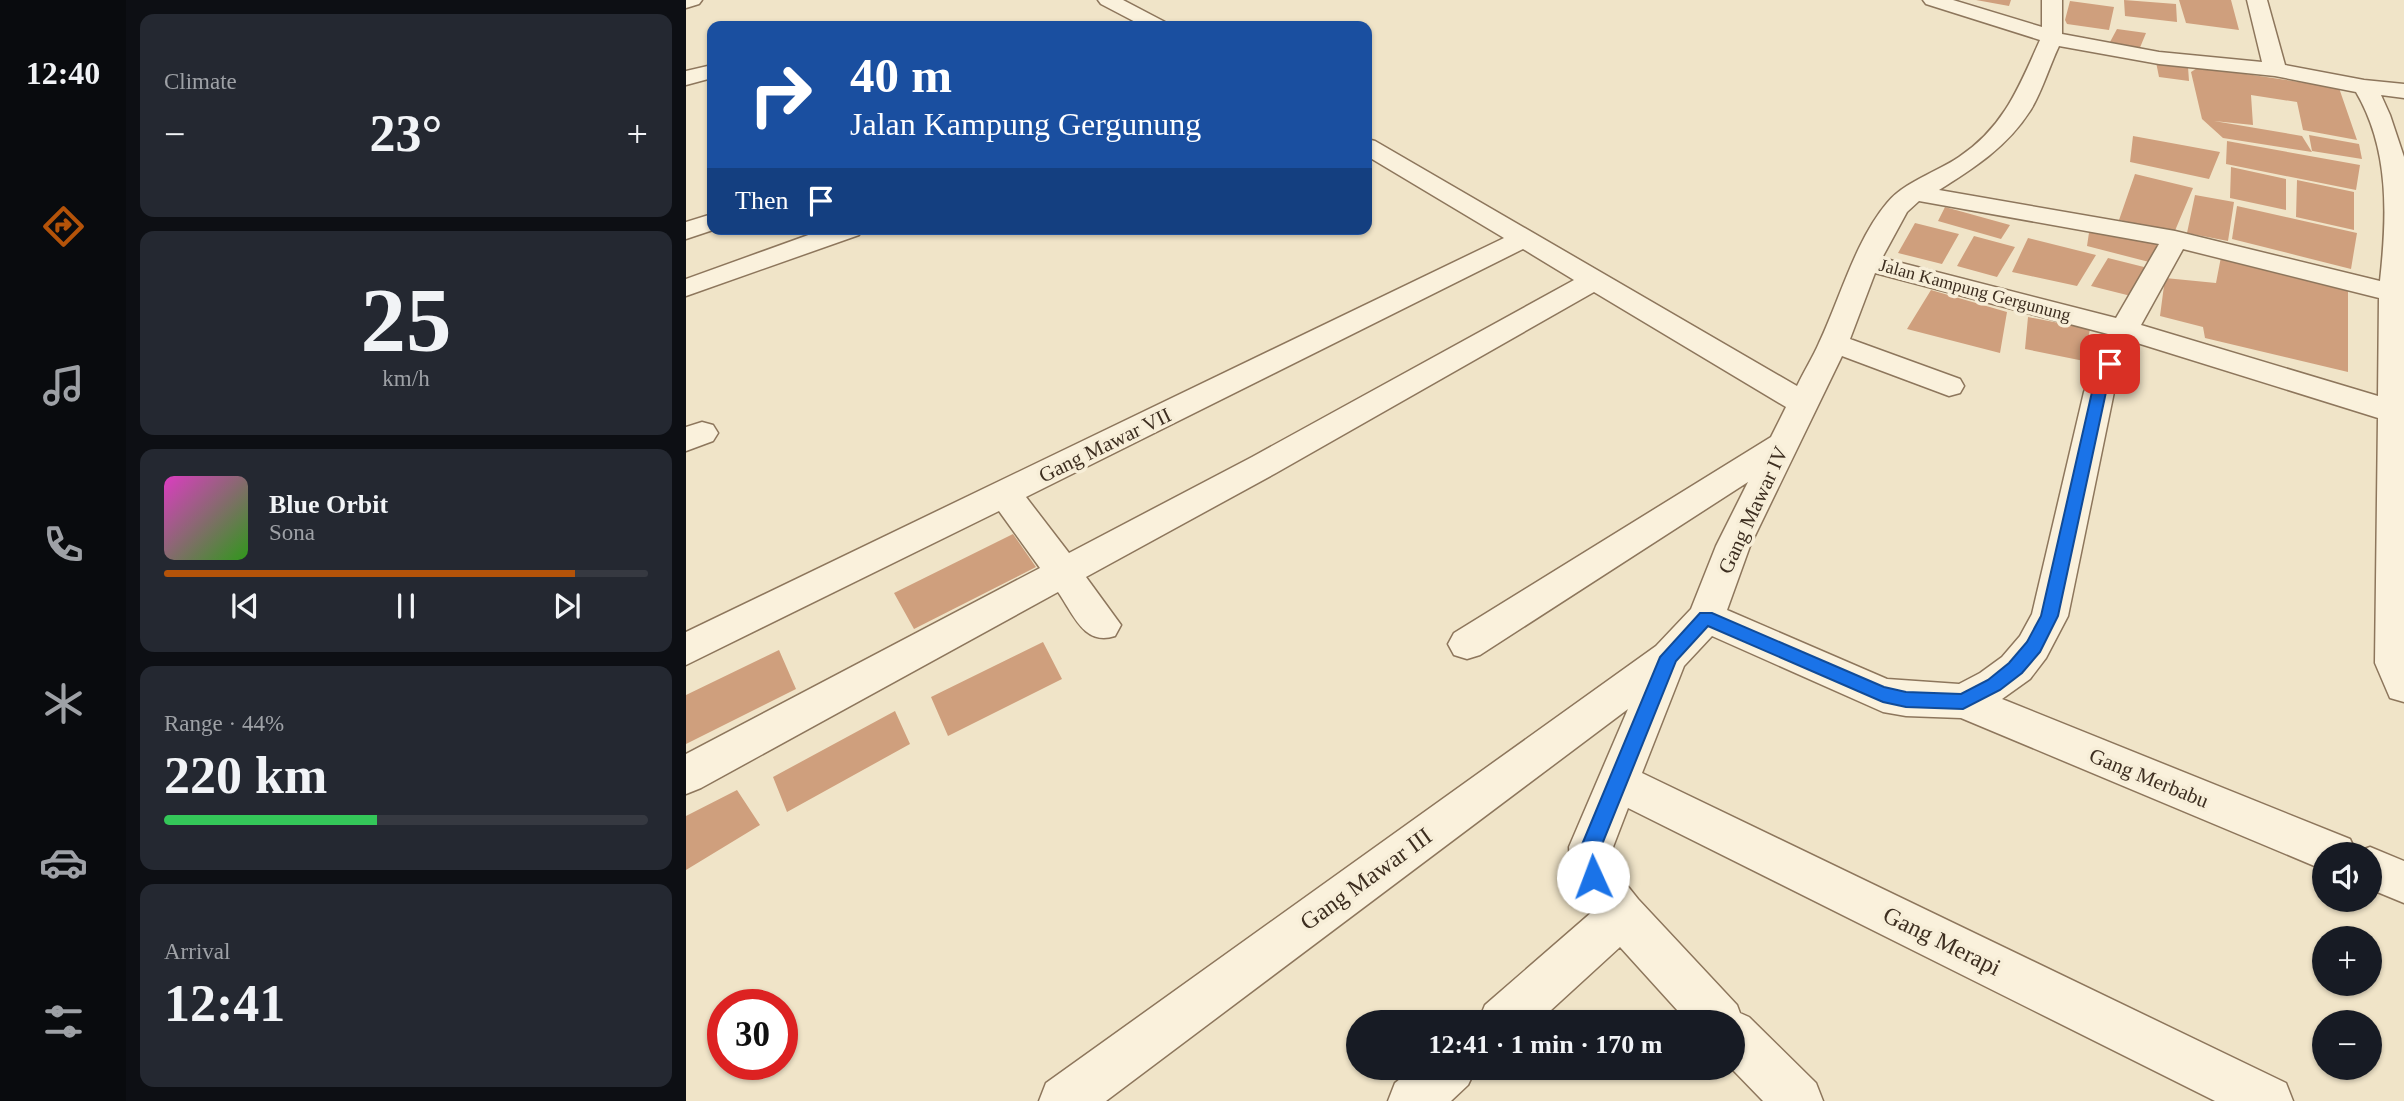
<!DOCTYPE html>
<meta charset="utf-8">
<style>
body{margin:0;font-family:Georgia,serif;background:#242831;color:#f1f3f6;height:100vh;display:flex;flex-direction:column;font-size:26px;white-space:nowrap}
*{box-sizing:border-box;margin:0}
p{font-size:23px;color:#9ea1a6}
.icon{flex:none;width:38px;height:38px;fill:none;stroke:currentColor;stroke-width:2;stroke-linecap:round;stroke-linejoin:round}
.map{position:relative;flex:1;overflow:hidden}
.details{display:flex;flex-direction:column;gap:14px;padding:14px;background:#0d0f14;width:560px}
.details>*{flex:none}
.guide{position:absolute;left:21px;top:21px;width:665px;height:214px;border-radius:14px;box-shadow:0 2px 5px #0004;background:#1a4fa0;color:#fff;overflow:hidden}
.fabs{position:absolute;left:1626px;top:842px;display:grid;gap:14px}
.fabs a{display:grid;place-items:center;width:70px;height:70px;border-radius:50%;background:#171b24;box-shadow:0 2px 5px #0004;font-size:35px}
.speed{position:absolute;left:21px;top:989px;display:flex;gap:14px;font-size:35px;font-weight:700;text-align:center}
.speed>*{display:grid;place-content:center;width:91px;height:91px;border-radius:50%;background:#171b24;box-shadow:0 2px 5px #0004;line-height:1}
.speed .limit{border:10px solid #d22;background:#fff;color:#111}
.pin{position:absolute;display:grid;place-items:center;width:60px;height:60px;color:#fff;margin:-30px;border-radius:14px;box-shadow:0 4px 10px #0006}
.me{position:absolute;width:77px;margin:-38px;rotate:358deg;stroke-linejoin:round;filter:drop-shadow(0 0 5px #0008)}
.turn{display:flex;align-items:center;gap:24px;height:147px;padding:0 28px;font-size:32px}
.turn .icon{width:91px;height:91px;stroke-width:2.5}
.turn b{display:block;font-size:49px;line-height:60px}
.then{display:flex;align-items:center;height:66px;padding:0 28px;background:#0003;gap:14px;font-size:26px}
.big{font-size:52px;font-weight:800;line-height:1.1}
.details .tile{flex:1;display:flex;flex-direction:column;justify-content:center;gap:10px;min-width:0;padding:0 24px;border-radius:14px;background:#242831}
.details .dial{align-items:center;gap:0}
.dial b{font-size:91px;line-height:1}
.song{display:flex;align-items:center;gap:21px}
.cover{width:84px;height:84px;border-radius:10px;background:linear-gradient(135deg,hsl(310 70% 55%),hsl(110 70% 35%))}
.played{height:7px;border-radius:4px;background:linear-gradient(90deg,#b45309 85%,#363941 85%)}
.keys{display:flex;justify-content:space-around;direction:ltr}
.heat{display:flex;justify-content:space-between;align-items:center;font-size:38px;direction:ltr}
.charge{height:10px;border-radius:5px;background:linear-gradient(90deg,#34c759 44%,#363941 0)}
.trip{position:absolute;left:660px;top:1010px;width:399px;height:70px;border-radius:35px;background:#171b24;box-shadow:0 2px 5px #0004;font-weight:800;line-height:70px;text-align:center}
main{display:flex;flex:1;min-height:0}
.menu{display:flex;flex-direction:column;width:126px;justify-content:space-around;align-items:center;background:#090b0e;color:#9ea1a6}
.menu .icon{width:49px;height:49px}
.menu .on{color:#b45309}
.menu b{font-size:32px;color:#f1f3f6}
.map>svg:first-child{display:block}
.building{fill:#cf9f7d}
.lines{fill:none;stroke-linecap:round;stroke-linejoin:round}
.street-casing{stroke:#8d765c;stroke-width:3}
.street{fill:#faf1dc;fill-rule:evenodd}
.route{fill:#1a73e8;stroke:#114b97;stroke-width:2}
.labels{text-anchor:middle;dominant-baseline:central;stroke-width:7;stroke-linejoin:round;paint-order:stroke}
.far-street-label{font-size:18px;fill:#3d2e20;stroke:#f7eed8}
.street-label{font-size:21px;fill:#3d2e20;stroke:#f7eed8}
.near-street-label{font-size:24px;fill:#3d2e20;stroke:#f7eed8}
</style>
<main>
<nav class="menu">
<b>12:40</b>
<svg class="icon on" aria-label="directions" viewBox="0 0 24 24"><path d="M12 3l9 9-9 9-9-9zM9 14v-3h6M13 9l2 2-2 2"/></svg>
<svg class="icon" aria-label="music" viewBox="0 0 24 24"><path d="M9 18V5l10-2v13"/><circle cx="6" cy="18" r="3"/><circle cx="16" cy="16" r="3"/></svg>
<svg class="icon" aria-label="phone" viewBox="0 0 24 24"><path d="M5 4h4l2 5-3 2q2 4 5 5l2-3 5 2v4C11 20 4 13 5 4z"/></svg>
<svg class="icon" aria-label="climate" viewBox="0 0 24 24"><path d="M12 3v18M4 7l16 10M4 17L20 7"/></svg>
<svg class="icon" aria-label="car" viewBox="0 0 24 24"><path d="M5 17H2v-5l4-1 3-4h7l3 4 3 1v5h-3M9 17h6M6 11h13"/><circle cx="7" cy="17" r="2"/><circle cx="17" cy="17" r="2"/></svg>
<svg class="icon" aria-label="filters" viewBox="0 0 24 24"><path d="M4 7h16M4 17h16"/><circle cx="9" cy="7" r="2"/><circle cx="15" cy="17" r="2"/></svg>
</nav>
<section class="details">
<div class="tile"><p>Climate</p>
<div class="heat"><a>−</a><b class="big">23°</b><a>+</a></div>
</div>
<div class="tile dial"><b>25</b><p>km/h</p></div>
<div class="tile">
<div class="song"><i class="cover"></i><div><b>Blue Orbit</b><p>Sona</p></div></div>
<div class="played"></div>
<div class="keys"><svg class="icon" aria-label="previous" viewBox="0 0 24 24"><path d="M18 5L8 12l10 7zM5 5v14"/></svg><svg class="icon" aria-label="pause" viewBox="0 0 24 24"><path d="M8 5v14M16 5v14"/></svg><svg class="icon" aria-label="next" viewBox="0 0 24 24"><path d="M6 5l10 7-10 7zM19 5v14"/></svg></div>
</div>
<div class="tile"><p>Range · 44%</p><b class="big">220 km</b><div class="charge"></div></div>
<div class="tile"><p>Arrival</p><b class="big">12:41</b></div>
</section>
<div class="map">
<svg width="1718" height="1101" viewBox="0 0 1718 1101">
<rect width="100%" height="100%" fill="#f0e4c8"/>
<path class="building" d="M1290,0H1325L1323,6Z
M1438,0L1490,4L1491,22L1439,16Z
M1493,0H1545L1553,30L1500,23Z
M1384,1L1428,7L1423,30L1381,24L1379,20Z
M1431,29L1460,33L1453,50L1424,42Z
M1470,62L1502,67L1503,81L1473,77Z
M1513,67L1653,88L1671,140L1617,130L1611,102L1565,95L1567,125L1528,121L1616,136L1626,152L1537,138L1516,119L1505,72Z
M1623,135L1673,144L1676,159L1626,151Z
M1447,136L1534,152L1523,179L1444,162Z
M1541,141L1674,165L1670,190L1540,164Z
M1545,167L1600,179V210L1544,198Z
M1449,174L1507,188L1488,233L1433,220Z
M1611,180L1668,192V230L1610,217Z
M1509,195L1548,202L1542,241L1501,233Z
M1551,206L1671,233L1665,269L1546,239Z
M1259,207L1324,225L1315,239L1252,221Z
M1229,223L1273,234L1256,264L1212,253Z
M1404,226L1473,241L1467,263L1401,246Z
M1288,236L1329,247L1311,277L1271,266Z
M1342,238L1410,255L1391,286L1326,272Z
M1535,257L1662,283V372L1519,338L1517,327L1474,316L1479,278L1530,283Z
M1422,258L1466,269L1453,298L1405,286Z
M1245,290L1321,312L1314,353L1221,329Z
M1342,317L1404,329L1398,361L1339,349Z
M327,534L350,567L228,629L208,593Z
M357,642L376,679L262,736L245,697Z
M93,650L110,689L0,744V695Z
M209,711L224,744L101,812L87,777Z
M51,790L74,825L0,870V816Z"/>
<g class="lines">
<defs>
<path id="street" d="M0,0H16L13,4L0,8Z
M412,0H437L479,22L482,26H457L415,4Z
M1237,0H1267L1356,27V0H1376V34L1473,52L1576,62L1561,0H1581L1599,65L1678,80L1718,84V98L1695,95L1704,115L1718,157V702L1704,698L1689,663L1692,418L1448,342L1428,392L1382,616L1360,658L1344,679L1316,699L1664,839L1670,852L1684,847L1718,861V903L1684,889V854H1638V870L1275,718L1220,716L1197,712L1026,636L998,666L956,773L1600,1083L1607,1101H1529L942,808L927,847L928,869L952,899L1051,1005L1054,1013L1063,1017L1130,1083L1137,1101H1077L1045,1068L1046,1022H1002L934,947L852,1022H792L799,1005L906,912L891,892L885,877L883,847L942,709L420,1101H353L360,1083L970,646L1005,609L1030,546L1062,482L794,655L781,659L768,655L762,644L768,633L1085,437L1100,407L908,292L590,473L400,577L435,625L429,636C398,646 388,615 372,592L15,788L0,794V754L354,568L313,511L0,665V632L818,238L681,156V139L689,141L1111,386C1118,371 1127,357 1133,343C1154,299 1169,241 1201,203C1218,182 1251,172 1273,157C1318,127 1333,87 1354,40L1240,4ZM1373,46L1473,64L1589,76L1670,92C1704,150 1701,217 1694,281L1489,231L1253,190C1288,168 1321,147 1344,111C1356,92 1363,67 1373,46ZM1233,201L1473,244L1430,318L1196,258L1221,212ZM837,249L888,280L566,457L383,553L340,497ZM1497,249L1693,298L1692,396L1455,325ZM1189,273L1422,334L1398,392L1346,614L1334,636L1316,657L1294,673L1273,684L1201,679L1041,610L1064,546L1156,356L1263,396L1274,393L1278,386L1274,379L1164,339Z
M26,65V78L0,85V71Z
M26,214V229H30L0,239V222Z
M139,229H177L173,235L0,296V279Z
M16,422L27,425L32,433L27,441L0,451V427Z
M728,1068H790L782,1085L765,1101H702L709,1083Z"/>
</defs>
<use href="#street" class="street-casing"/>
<use href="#street" class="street"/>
</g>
<path class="route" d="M1424,359L1431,364L1420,392L1372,616L1354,652L1336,673L1314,690L1277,709L1220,707L1197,702L1022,626L990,661L915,847L917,877L914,884L907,887L900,884L895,847L974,657L1014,613H1026L1198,687L1220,692L1275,694L1302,680L1323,663L1341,642L1355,616L1406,392L1417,364Z"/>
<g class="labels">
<g class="far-street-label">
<text transform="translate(1289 290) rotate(15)">Jalan Kampung Gergunung</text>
</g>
<g class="street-label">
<text transform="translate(419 445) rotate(-26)">Gang Mawar VII</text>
<text transform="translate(1067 510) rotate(-65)">Gang Mawar IV</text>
<text transform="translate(1463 778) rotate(22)">Gang Merbabu</text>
</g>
<g class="near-street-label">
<text transform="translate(680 879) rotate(-36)">Gang Mawar III</text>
<text transform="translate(1256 941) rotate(26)">Gang Merapi</text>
</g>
</g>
</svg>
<div class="fabs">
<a><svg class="icon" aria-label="sound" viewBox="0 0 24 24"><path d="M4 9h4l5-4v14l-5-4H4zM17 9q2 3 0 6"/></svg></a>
<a>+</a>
<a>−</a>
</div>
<div class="speed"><div class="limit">30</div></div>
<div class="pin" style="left:1424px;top:364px;background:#d93025"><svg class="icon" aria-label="arrive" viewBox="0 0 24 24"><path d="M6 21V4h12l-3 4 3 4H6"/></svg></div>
<svg class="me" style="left:907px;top:877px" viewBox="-20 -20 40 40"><circle r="19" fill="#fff"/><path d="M0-13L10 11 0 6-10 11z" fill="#1a73e8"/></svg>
<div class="trip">12:41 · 1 min · 170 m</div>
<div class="guide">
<div class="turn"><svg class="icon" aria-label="right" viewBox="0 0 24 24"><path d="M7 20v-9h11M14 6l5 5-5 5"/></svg><div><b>40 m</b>Jalan Kampung Gergunung</div></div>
<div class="then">Then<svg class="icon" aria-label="arrive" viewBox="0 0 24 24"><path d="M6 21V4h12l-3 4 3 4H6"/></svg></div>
</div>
</div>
</main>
